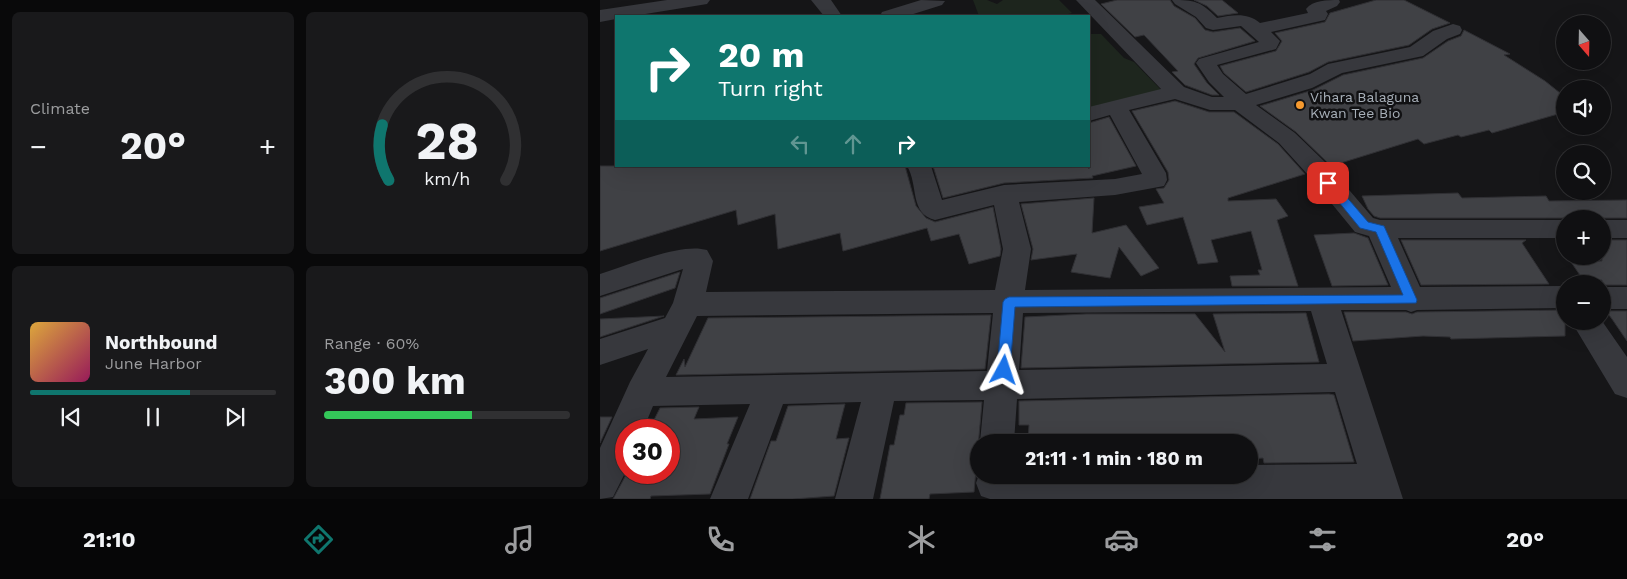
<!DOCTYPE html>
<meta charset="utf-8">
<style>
body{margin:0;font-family:"Work Sans",sans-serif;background:#19191b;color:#f1f3f6;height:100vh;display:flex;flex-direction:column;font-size:19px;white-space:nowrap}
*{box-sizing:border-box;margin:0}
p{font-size:16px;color:#9c9d9f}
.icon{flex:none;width:28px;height:28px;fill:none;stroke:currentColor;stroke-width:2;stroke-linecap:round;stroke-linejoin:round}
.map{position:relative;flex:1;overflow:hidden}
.sheet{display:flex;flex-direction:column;gap:12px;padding:12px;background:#09090a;width:600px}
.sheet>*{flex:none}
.banner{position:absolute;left:15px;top:15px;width:475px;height:152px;border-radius:0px;box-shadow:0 5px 20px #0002,0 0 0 1px #303032;background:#0f766e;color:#fff;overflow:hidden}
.needle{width:32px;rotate:160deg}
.buttons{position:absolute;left:956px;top:15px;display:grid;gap:10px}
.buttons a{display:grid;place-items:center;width:55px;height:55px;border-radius:50%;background:#101012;box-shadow:0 5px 20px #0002,0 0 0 1px #303032;font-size:25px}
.speed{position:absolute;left:15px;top:419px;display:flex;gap:10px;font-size:25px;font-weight:700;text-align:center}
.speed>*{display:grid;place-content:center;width:65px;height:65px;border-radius:50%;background:#101012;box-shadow:0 5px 20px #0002,0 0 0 1px #303032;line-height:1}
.speed .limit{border:8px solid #d22;background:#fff;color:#111}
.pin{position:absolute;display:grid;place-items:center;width:42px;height:42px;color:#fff;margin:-21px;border-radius:10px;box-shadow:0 2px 8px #0006}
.me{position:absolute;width:55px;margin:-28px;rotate:5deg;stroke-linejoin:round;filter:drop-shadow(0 0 4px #0008)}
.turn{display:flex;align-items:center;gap:18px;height:105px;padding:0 20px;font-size:22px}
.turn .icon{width:65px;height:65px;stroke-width:2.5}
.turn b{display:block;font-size:35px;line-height:42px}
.lanes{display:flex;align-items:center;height:48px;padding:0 20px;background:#0003;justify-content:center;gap:25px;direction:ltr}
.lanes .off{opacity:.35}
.big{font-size:38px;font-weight:700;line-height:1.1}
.sheet .widget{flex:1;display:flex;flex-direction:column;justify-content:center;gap:8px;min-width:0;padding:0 18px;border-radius:8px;background:#19191b}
.sheet .dial{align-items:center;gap:0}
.dial svg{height:130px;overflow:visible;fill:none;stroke:#303032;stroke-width:7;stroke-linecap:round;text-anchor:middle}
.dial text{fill:#f1f3f6;stroke:none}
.song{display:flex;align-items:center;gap:15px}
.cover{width:60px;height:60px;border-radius:8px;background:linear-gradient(135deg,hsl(40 70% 55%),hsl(330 70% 35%))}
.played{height:5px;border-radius:2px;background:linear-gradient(90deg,#0f766e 65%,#303032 65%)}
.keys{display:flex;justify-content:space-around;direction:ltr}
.heat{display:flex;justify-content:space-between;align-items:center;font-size:28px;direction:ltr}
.charge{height:8px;border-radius:4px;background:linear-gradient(90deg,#34c759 60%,#303032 0)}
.sheet .tiles{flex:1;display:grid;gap:12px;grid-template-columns:repeat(2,1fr)}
.trip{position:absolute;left:370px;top:434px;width:288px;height:50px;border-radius:25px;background:#101012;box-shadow:0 5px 20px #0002,0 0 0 1px #303032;font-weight:700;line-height:50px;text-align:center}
.dock{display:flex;height:80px;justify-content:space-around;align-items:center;background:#060607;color:#9c9d9f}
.dock .icon{width:35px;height:35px}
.dock .active{color:#0f766e}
.dock b{font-size:22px;color:#f1f3f6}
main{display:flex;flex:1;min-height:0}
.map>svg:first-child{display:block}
.green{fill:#1e261e}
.building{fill:#404145;stroke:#303034}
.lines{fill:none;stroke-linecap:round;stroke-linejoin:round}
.minor{fill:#37383d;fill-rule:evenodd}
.route{fill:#1a73e8;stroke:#114b97}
.poi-dot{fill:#f69a2f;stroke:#111113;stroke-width:2}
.labels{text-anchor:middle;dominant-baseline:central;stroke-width:5;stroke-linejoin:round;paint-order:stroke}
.far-poi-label{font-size:14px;fill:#a7afb8;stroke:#111113;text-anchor:start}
</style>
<main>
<section class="sheet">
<div class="tiles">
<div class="widget"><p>Climate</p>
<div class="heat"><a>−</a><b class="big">20°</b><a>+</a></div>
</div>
<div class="widget dial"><svg viewBox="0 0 100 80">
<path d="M14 69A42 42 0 1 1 86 69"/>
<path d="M14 69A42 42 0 0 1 10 35" stroke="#0f766e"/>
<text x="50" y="56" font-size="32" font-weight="700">28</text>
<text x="50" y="72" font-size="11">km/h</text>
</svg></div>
<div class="widget">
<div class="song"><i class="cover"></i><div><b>Northbound</b><p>June Harbor</p></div></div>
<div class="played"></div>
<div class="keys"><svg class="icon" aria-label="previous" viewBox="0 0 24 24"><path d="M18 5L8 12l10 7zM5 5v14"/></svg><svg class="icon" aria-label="pause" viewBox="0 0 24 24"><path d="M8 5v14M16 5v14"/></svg><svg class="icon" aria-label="next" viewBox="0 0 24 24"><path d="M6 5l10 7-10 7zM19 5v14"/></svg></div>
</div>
<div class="widget"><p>Range · 60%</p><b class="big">300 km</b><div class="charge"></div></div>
</div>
</section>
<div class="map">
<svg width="1027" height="499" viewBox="0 0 1027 499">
<rect width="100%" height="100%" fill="#161618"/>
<path class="green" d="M373,0H387L397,4L403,0H459L472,13L461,16H379Z
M489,34H501L524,58L534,62L567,96L489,116Z"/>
<path class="building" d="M517,0H570L574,6L595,18L605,30L613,32L640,28L655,41L598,58L594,64L607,83L619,95H612L585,85L572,72L578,71L544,35L535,37L501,4Z
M594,0H622L638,13L618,16L607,6Z
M776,0H804L850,23L832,29L809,45L728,62L709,72L646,92L624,73L620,66L676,51L682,41L675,33L725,22L730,13Z
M864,30L910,54L904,55L945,81L965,97V112L892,133L889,130L861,137L858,135L824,144L818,139L731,166L696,132L660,106L713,90L743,75L823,58L848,41L861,36Z
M575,101L609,112H634L678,144L705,174L628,198V201L676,199L688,216L677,220L698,286H632L630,276L660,275L658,270H662L651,231L611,240L618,262L598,264L583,217L547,225L539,207L564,203L556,189L564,188L569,180L568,172L532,111Z
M509,117L536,166L492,176L493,178L404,183L343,198L333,166H487L489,169V123Z
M0,166H305L316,206L326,218L335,222L393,207L401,249L400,256L369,264L359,234L331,241L327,228L243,251L240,233L178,249L175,214L138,225L136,210L0,251Z
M858,193L862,198L946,196L949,201L1027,200V218H780L774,216L768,209L762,196Z
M494,198L492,233L526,225L559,268L541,276L519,247L510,278L471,272L477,254L431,260L433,249L421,204Z
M754,233L768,238L788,285L732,286L714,235Z
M801,240H926L922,243L949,284L821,285Z
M1002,240H1027V285H1002V280L984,281L971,262L1002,261Z
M80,272L75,288L0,314V298Z
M965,310V336L851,339L850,337L823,336L753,341L744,312H806L812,314L817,312Z
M1006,311H1027V341L1012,319Z
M706,313L719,362L421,368L425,317L486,314H595L625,352L613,314Z
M391,315L385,369L76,375L84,359L85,367L108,318Z
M64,316L0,337V319Z
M729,394L734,395L754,462L664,463L663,458L649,459V442H428L429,425H419V401Z
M382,402L374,492L330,494L329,499H280L290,445H294L300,415H304L306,403Z
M245,404L236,439L249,438L234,496L193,499H150L171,441H176L188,406Z
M99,407L94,419L138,417L127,444H129L110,494L51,496L50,499H13L27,473L69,472V430H49L60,408Z
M0,417H12L0,443Z"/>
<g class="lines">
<path class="minor" d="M67,0H110L107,4L101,5L33,16H16V19L0,22V10Z
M211,0H231L242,16H224Z
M321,0L345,1L342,5L307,16H280L282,12Z
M476,0H495L584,87L612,97H624L609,82L596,63L599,59L659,42L641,26L613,30L606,28L596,17L575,4L572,0C595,0 600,1 617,18C633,15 647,12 660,23L708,13L706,9C713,0 727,0 739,0L740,2L737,6L726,11L728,14L725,20L671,32L680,41L676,49L617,65L623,74L646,94L710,74L728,64L810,47L833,31L853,24L860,26L862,30L860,34L847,39L823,56L742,73L712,88L656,105L695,133L727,164L773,218L780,220H965V238H798L820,287L965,286V308L817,310L811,312L806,310H741L803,499H390L381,496L376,483L379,475H649V465L757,464L735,392L417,399L414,442H380L384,400L294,401L273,499H235L261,402L183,404L148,499H110L150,404L53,406L43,430H26V471L13,497L0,499V448L30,382L48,349L0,365V339L65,318L73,303L83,269L0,296V274C27,266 81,242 107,250L113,261L106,292L395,290L403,249L394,205L335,220C309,213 319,186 307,166H331L342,200L404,185L515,179L542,174L510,115L489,121V107L561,89ZM575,99L610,110H635L679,143L709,176L755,232L769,236L791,287L425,290L431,249L419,202L515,195L564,186L567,180L566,173L529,110ZM711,311L727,364L419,370L423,313ZM393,313L387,371L66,377L97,316Z
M1002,220H1027V238H1002Z
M1002,287H1027V309H1002Z
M971,321H1002L1027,357V398L1015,394Z"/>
</g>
<path class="route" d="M728,179L732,180L768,222L784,226L817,300L816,303L415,307L410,370L408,374L404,375L399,374L397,370L403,302L405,299L409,297L803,295L776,232L760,228L725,185L723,183Z"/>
<circle class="poi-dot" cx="700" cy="105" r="5"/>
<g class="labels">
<g class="far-poi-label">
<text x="710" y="97">Vihara Balaguna<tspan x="710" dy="16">Kwan Tee Bio</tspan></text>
</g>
</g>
</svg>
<div class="buttons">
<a><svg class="needle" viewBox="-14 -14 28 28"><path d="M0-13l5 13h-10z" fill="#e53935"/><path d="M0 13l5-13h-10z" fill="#9c9d9f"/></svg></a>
<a><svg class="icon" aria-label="sound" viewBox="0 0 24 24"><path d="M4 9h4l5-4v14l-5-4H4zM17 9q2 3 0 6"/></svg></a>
<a><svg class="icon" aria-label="search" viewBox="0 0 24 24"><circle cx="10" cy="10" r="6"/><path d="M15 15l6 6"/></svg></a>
<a>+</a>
<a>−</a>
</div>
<div class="speed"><div class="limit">30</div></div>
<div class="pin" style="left:728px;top:183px;background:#d93025"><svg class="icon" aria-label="arrive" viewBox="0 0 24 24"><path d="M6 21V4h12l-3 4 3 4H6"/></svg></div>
<svg class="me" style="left:404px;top:370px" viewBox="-20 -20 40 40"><path d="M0-17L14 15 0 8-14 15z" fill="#1a73e8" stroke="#fff" stroke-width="4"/></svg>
<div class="trip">21:11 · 1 min · 180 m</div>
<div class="banner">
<div class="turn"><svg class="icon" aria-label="right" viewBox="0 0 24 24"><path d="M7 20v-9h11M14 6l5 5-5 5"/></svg><div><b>20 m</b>Turn right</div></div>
<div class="lanes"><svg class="icon off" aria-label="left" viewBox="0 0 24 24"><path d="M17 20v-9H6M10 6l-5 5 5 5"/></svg><svg class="icon off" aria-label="ahead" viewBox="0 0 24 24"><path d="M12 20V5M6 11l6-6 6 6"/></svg><svg class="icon" aria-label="right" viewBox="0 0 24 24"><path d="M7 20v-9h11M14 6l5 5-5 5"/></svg></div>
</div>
</div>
</main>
<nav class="dock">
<b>21:10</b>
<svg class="icon active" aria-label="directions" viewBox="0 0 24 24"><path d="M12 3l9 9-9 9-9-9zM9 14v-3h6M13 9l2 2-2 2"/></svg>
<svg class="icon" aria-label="music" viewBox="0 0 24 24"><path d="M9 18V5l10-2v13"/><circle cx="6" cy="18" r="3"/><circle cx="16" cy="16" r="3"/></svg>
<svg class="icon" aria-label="phone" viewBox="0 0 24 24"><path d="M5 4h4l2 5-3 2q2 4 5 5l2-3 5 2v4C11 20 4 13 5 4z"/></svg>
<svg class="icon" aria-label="climate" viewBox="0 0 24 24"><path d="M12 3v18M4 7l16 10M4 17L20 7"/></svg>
<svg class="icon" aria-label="car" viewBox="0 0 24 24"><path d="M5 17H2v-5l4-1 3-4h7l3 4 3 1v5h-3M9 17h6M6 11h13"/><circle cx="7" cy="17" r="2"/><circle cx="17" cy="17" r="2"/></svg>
<svg class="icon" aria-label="filters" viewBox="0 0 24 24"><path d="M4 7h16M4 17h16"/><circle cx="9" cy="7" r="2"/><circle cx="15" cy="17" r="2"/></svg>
<b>20°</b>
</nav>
